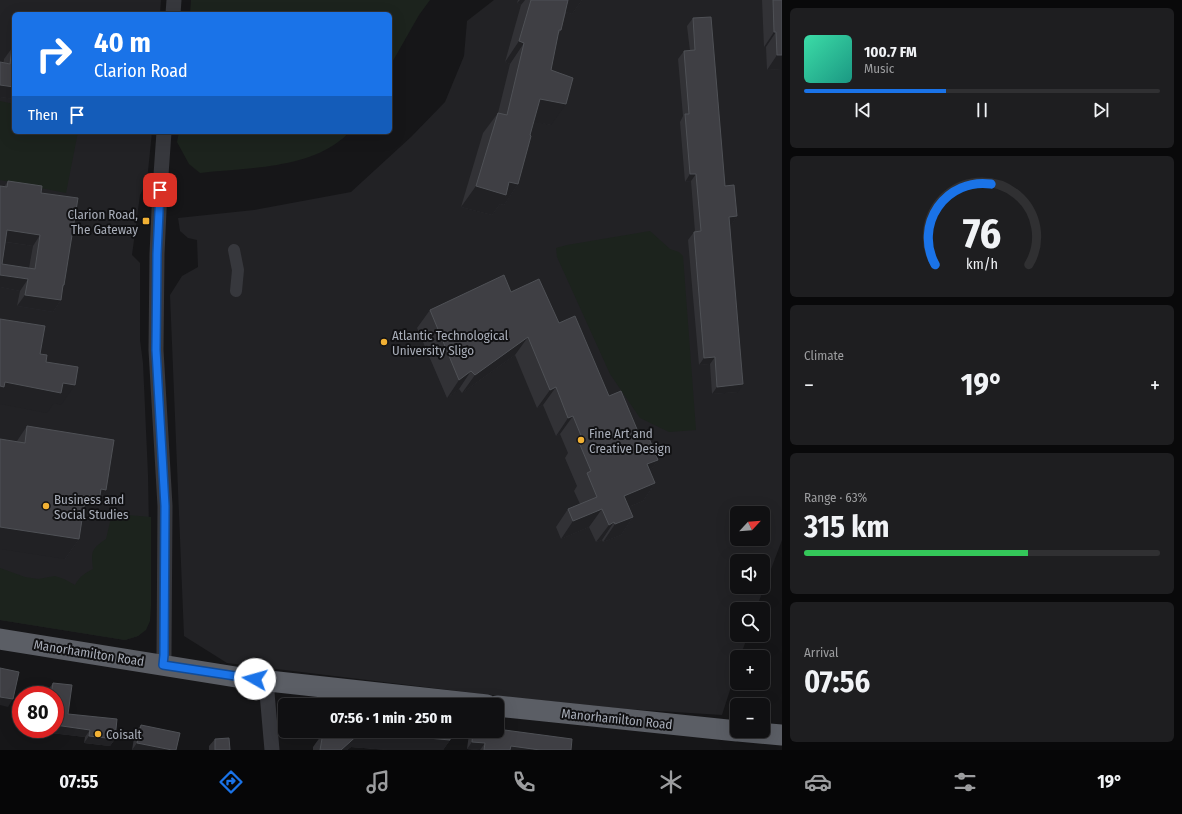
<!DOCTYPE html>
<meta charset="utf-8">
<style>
body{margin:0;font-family:"Fira Sans Condensed",sans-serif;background:#1e1e20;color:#f1f3f6;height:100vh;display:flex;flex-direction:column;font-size:15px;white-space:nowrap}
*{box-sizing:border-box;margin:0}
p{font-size:13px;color:#9c9d9f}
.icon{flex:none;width:22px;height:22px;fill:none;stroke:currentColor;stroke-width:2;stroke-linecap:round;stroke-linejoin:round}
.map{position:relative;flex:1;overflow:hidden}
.panel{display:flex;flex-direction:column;gap:8px;padding:8px;background:#09090a;width:400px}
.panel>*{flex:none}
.banner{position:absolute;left:12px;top:12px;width:380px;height:122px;border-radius:6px;box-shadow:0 4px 16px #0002,0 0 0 1px #303032;background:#1a73e8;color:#fff;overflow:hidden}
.needle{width:26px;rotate:64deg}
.tools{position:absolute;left:730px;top:506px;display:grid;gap:8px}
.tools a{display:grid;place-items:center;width:40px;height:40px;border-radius:6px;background:#101012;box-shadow:0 4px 16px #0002,0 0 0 1px #303032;font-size:20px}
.speed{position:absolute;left:12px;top:686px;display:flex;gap:8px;font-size:20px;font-weight:700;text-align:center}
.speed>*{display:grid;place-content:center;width:52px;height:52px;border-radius:50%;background:#101012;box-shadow:0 4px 16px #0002,0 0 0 1px #303032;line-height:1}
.speed .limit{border:6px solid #d22;background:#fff;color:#111}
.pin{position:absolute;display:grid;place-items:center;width:34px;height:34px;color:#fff;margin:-17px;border-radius:8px;box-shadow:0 2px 6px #0006}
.me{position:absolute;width:44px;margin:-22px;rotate:277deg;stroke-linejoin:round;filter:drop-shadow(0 0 3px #0008)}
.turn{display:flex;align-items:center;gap:14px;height:84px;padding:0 16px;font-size:18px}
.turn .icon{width:52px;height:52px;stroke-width:2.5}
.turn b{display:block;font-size:28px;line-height:34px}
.then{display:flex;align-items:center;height:38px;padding:0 16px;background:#0003;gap:8px;font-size:15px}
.big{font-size:30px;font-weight:700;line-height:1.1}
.panel .tile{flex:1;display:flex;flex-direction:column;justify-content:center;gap:6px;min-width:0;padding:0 14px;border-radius:6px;background:#1e1e20}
.panel .dial{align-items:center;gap:0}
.dial svg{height:104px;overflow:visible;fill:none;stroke:#303032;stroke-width:7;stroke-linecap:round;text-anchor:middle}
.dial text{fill:#f1f3f6;stroke:none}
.song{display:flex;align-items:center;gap:12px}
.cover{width:48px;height:48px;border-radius:6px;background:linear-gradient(135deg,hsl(160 70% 55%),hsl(170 70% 35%))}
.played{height:4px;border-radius:2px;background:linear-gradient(90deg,#1a73e8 40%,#303032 40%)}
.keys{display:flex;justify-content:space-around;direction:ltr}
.heat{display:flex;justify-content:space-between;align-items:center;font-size:22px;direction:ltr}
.charge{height:6px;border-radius:3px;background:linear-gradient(90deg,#34c759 63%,#303032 0)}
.trip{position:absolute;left:278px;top:698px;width:226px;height:40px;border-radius:6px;background:#101012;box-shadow:0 4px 16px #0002,0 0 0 1px #303032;font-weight:700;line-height:40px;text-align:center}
.menu{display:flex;height:64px;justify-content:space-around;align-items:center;background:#060607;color:#9c9d9f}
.menu .icon{width:28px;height:28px}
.menu .current{color:#1a73e8}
.menu b{font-size:18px;color:#f1f3f6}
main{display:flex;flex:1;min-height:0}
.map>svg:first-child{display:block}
.built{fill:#222225;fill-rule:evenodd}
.green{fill:#1c231d}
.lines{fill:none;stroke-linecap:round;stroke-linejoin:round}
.minor{stroke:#37383d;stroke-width:12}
.tertiary{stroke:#37383d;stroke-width:15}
.trunk{stroke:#5b5e65;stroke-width:21}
.wall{fill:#323236;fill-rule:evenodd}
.shaded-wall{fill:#212124}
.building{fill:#3f3f44;stroke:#4f5156;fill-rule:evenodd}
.route-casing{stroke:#114b97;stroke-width:10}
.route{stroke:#1a73e8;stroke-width:7}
.poi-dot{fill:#f2b134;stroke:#111113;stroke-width:1.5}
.labels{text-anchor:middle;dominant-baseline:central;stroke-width:4;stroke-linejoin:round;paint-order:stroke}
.poi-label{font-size:13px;fill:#a8adb8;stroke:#111113;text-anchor:start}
.street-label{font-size:13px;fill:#a8adb8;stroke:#111113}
</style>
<main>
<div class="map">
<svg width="782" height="750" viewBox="0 0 782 750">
<rect width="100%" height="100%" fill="#161618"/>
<path class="built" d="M0,0H161L160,14H14V132H152L147,181L140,195L132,255L140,263V340L143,363L148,475L149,530L143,631L138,636L125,640L0,620Z
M494,0H782V540L756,609H737V635H748L740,657H737V668L722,715L627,709L482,694L227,663L184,636L170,295L182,276L198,267L197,240L188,238L180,231L178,218L254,210L351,192L411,137L445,102L464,56L467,21ZM737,513H763V539H737ZM737,561H763V587H737Z"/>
<path class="green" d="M191,0H430L419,15L390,66V14H190Z
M0,101L14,104V132H78L66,193L0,180Z
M179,132H349C346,136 342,139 338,142C302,169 243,168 200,173L189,164L177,142Z
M650,231L670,249L679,252L683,256L696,430L669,432L640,418L610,374L557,257L556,248L567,245Z
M115,514L151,517V606L150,621L146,630L138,636L125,640L0,620V568L25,577L38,579L55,576L64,579L75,585C79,577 85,573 93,569C91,552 91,549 106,539L110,522Z"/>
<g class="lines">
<path class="minor" d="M234,250L238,270L236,291"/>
<path class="tertiary" d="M173,14L174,0
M163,665L164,655L165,506L156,350L157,254L160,189L164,132
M269,681L267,693L272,750"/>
<path class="trunk" d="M0,639L242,678L487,705
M497,706L737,731
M738,731L782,735"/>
</g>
<path class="wall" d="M518,0H582L572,14L566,12L561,30L558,35L551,70V125L534,121L518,184L504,205L500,204L492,215L461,207L483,133L498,113L510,64L505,62L521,5L517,3Z
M762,0H782V69L767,70L766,47H764Z
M693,18L725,186L737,216L732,224H730L738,392L712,394L710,364L699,365L688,240L694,232H695L691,181L685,182L680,122L683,116L678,59L684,51H690L687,26Z
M12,48H14V99L0,97L4,59Z
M8,181L41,193L64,285L63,288L61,300L53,312L17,306L20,291L0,287V275L4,187ZM5,242L33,246L29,268L2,264Z
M511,292L559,323L609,396L639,434L658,460L650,471L655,483L643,501L629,507L633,517L621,535L603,542L602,540L596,542L589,527L561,539L556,527L568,509L580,504L574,491L577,486L565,458L568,453L560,434L556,436L543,405L537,408L515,355L462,393L459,389L447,398L417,328L430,310Z
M27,426L106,490L85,522L82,521L79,539L65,559L17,441Z
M53,683L68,714L115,739L110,746L84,743L85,737L43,732V729H55V695H47L48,690Z
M21,708V722L19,721Z
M141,725L176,750H132L135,732Z
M471,731H497L571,750H476L467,749L469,734Z
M323,733L450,740L443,750H388L351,747L347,750H313V747Z
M215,739L230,750H209V746Z"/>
<path class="shaded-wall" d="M520,0H525L521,5L517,3Z
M562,0H582L572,14L556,9Z
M774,32H776L766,47H764Z
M519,41L524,43L510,64L505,62Z
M777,55H782V69L767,70Z
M0,85L14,87V99L0,97Z
M540,99L566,104L551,125L526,120Z
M690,174H696L691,181L685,182Z
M509,182L518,184L504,205L500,204L492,215L461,207L476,186Z
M737,216L732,224H724L729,217Z
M7,230L40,235L33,246L0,241Z
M0,275L28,279L20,291L0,287Z
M25,295L61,300L53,312L17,306Z
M528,337L515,355L462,393L475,375Z
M715,357L710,364L699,365L704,358Z
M471,371L459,389L447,398L459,380Z
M5,382L63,383L75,385L61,405L54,403L47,413L0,404V386Z
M743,384L738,392L712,394L717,387Z
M556,387L543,405L537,408L550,390Z
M573,416L560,434L556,436L568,418Z
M658,460L645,478L647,464Z
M655,483L643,501L612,514L624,496Z
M101,489L106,490L98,502H99L85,522L71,520L85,500Z
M602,509L589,527L561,539L573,521Z
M633,517L621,535L603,542L615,524Z
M614,522L602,540L596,542L609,525Z
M0,527L79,539L65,559L0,549Z
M0,697L13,699L8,707L0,705Z
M55,725L90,730L85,737L43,732L45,729H55Z
M361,732L450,740L443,750H388L351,747L347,750H341Z
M89,736L115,739L110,746L84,743Z
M472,742L485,743L480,750L467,749Z
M137,743L172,750H132Z
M511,746L540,750H508Z"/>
<path class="building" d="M531,0H568L561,30H559L551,70L573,78L566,104L540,99L530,135L531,136L518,184L509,182L506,195L476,186L498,113L507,115L524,43L519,41Z
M773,0H782V55H777L776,32H774Z
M711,17L725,186L734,185L737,216L729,217L743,384L717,387L715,357L704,358L694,232L701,231L696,174H690L685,114H689L684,51L695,50L693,18Z
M12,48H14V87L0,85V62L10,64Z
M8,181L42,186L41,193L78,198L64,285H63L61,300L25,295L28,279L0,275V186L7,187ZM7,230L40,235L35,269L2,264Z
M504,275L511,292L539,279L559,323L575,316L609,396L621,391L639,434L646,431L658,460L647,464L655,483L624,496L633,517L615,524L614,522L609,525L602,509L573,521L568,509L597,497L587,473L591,471L578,440L582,438L573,416L568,418L556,387L550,390L528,337L475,375L471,371L459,380L430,310Z
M0,319L45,326L40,354L47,355L46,362L78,367L75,385L63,383L61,393L5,382L4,387L0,386Z
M27,426L114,440L106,490L101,489L99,502L85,500L79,539L0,527V439L25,443Z
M0,668L19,672L13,699L0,697Z
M53,683L72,685L68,714L117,719L115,739L89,736L90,730L55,725V695H51Z
M141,725L180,733L176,750H172L137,743Z
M497,729L572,739L571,750H540L511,746L510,750H484L485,743L472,742L473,731H497Z
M325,731H451L450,740L361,732L341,750H320L323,733Z
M229,738L230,750H215V739Z"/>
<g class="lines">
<defs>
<path id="route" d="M160,190L157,254L156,350L165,506L164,655L163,665L255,679"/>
</defs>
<use href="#route" class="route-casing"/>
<use href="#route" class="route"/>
</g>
<g class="poi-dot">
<rect x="142" y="217" width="8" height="8" rx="2"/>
<circle cx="384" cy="342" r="4"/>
<circle cx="581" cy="440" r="4"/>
<circle cx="46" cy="506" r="4"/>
<circle cx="98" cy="734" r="4"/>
</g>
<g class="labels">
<g class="poi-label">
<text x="138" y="214" text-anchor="end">Clarion Road,<tspan x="138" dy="15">The Gateway</tspan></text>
<text x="392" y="335">Atlantic Technological<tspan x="392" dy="15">University Sligo</tspan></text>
<text x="589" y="433">Fine Art and<tspan x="589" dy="15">Creative Design</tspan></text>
<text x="54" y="499">Business and<tspan x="54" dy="15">Social Studies</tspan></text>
<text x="106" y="734">Coisalt</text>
</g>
<g class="street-label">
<text transform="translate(89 653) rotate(9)">Manorhamilton Road</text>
<text transform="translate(617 719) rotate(6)">Manorhamilton Road</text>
</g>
</g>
</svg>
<div class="tools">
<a><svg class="needle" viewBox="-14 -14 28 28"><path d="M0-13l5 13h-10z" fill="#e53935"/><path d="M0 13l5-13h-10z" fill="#9c9d9f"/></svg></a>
<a><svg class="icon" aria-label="sound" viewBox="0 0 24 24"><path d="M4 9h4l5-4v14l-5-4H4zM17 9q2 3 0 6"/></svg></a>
<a><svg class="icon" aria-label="search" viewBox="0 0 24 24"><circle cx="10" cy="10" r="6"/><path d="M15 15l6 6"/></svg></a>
<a>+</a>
<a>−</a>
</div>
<div class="speed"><div class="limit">80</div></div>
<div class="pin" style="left:160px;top:190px;background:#d93025"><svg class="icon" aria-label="arrive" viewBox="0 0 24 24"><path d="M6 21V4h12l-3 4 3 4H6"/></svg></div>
<svg class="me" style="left:255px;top:679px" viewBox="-20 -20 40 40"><circle r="19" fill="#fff"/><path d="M0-13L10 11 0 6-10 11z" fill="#1a73e8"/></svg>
<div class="trip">07:56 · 1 min · 250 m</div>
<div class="banner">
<div class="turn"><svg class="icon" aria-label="right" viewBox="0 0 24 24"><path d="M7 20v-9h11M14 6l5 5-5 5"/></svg><div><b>40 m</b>Clarion Road</div></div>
<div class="then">Then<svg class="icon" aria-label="arrive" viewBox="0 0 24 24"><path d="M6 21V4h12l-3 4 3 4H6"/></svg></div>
</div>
</div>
<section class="panel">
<div class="tile">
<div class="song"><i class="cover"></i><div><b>100.7 FM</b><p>Music</p></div></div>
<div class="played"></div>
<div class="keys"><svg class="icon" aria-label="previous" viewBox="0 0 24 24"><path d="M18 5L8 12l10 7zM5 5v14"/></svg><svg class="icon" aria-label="pause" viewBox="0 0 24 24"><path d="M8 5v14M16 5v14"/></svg><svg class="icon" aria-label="next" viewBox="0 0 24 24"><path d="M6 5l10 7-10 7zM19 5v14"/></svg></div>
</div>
<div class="tile dial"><svg viewBox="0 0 100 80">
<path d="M14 69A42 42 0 1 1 86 69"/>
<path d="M14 69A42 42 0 0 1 57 7" stroke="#1a73e8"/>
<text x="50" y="56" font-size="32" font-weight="700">76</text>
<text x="50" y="72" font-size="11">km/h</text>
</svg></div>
<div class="tile"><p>Climate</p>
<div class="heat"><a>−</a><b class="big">19°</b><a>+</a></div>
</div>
<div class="tile"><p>Range · 63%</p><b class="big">315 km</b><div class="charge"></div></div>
<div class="tile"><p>Arrival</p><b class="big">07:56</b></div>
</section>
</main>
<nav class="menu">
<b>07:55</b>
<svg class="icon current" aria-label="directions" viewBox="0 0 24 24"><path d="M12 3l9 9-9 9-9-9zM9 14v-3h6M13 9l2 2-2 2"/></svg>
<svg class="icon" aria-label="music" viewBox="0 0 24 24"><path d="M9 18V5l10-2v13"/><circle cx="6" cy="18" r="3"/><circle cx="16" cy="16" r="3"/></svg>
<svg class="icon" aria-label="phone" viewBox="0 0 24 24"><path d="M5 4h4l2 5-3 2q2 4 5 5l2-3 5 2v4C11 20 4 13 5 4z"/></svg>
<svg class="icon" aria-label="climate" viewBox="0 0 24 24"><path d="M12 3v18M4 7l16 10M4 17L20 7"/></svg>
<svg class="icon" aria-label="car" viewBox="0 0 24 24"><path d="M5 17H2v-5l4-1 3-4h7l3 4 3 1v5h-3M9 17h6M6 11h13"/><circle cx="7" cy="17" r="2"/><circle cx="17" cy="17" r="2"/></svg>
<svg class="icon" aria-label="filters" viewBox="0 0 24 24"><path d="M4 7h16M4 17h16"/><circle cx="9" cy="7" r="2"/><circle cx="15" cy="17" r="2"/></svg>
<b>19°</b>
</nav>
